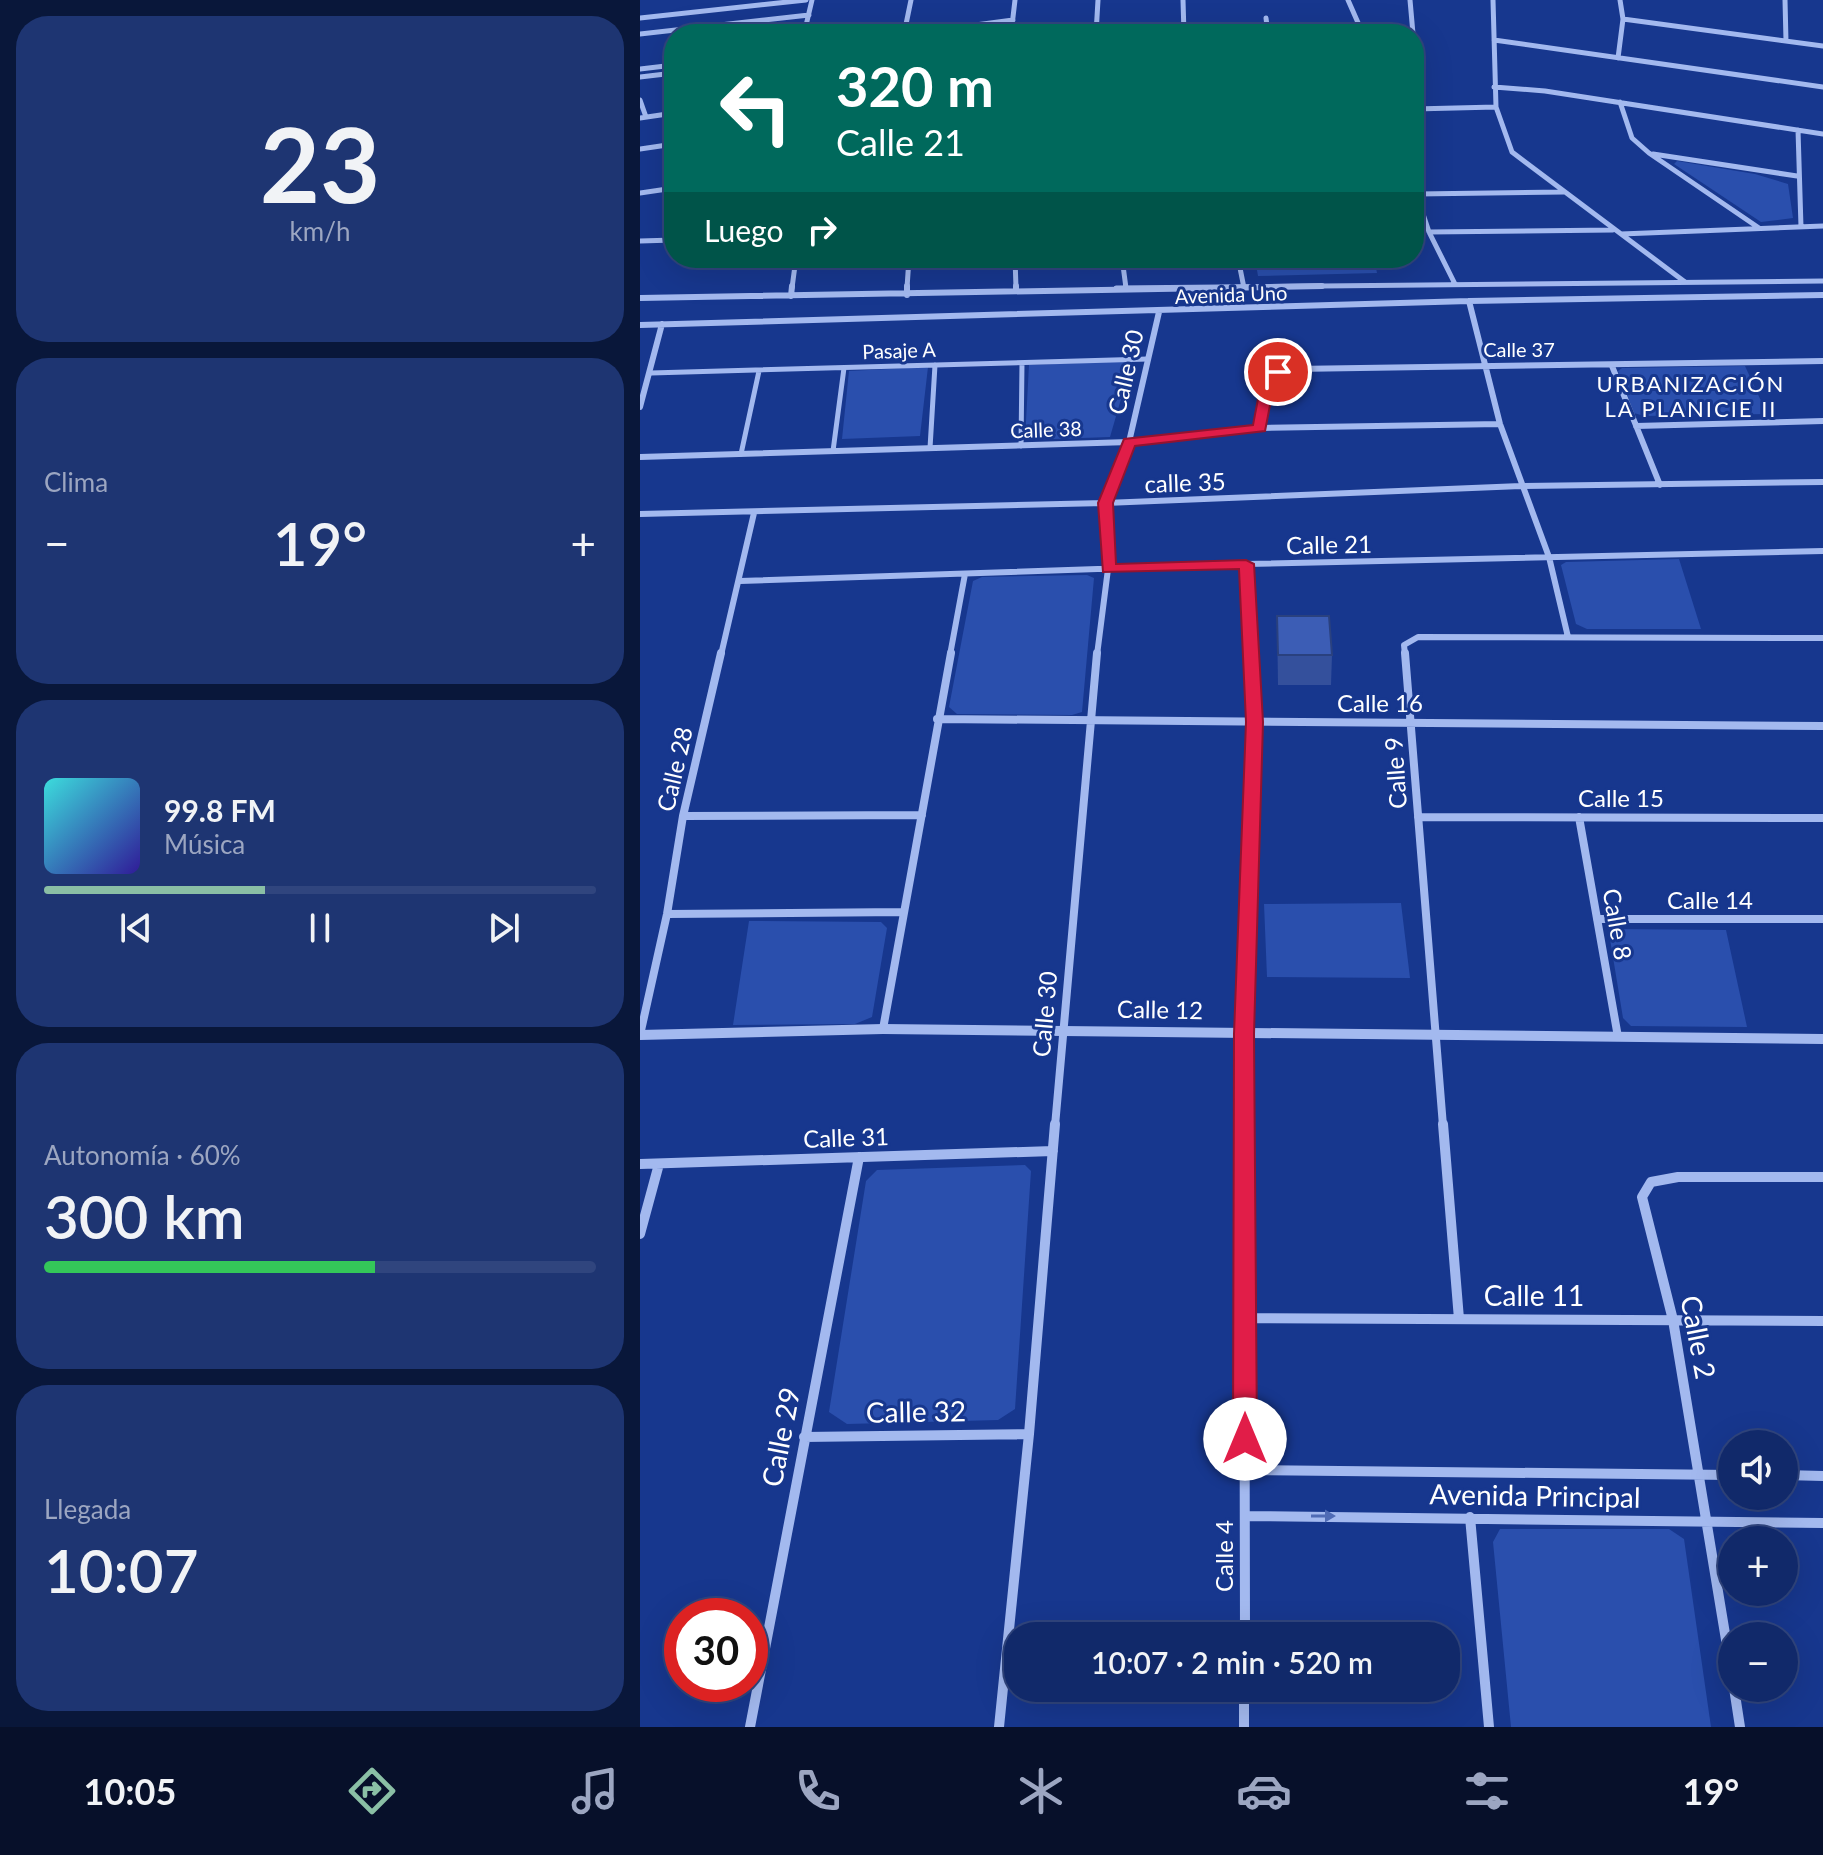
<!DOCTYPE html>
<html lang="es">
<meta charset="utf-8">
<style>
body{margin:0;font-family:Lato,sans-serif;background:#1e3572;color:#f1f3f6;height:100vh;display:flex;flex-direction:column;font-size:30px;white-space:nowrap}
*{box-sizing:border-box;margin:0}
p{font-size:26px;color:#9ca6c1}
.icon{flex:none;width:44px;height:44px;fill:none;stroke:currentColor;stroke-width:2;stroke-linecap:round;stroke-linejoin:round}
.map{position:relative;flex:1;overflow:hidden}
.drawer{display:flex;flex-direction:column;gap:16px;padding:16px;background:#09173a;width:640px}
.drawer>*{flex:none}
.hud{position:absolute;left:24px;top:24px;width:760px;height:244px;border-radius:32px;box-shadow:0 8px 32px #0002,0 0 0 2px #30457e;background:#00695c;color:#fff;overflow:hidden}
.fabs{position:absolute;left:1078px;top:1430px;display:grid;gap:16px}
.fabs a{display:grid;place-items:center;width:80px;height:80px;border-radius:50%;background:#11296a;box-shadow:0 8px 32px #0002,0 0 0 2px #30457e;font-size:40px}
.speed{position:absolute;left:24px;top:1598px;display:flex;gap:16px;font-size:40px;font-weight:700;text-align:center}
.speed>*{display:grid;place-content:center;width:104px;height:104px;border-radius:50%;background:#11296a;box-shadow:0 8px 32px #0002,0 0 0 2px #30457e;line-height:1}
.speed .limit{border:12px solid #d22;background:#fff;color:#111}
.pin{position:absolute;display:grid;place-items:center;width:68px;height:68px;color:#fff;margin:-34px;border:4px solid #fff;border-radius:50%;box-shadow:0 2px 8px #0007}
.me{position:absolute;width:88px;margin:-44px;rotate:0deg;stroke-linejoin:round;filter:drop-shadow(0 0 6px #0008)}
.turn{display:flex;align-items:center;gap:28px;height:168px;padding:0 40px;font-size:36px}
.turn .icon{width:104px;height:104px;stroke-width:2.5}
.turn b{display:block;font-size:56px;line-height:68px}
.then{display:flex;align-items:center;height:76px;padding:0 40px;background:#0003;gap:16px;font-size:30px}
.big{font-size:60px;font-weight:600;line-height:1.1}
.drawer .tile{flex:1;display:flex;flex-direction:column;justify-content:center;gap:12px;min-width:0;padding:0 28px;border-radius:32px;background:#1e3572}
.drawer .dial{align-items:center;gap:0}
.dial b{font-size:104px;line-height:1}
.song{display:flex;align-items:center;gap:24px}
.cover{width:96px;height:96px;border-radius:12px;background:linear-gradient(135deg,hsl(180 70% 55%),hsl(250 70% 35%))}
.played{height:8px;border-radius:4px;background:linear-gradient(90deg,#8abfa5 40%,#30457e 40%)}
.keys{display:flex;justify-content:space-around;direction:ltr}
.heat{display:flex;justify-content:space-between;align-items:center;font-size:44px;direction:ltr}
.charge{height:12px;border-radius:6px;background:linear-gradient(90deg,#34c759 60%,#30457e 0)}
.trip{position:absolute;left:364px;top:1622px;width:456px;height:80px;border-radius:32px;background:#11296a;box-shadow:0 8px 32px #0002,0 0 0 2px #30457e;font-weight:600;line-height:80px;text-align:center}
.tabs{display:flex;height:128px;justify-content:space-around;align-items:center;background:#07102a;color:#9ca6c1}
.tabs .icon{width:56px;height:56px}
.tabs .selected{color:#8abfa5}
.tabs b{font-size:36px;color:#f1f3f6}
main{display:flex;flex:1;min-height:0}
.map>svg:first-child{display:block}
.green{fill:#2a4fad}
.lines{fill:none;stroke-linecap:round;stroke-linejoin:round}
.pedestrian{stroke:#a3b9ef;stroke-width:5}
.minor-far3{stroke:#a3b9ef;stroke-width:5}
.minor-far2{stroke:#a3b9ef;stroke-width:6}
.minor-far1{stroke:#a3b9ef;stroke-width:8}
.minor{stroke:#a3b9ef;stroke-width:10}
.tertiary{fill:#a3b9ef;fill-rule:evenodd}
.wall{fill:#34509c}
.building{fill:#3c5db5;stroke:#2a417f;stroke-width:2}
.oneway{fill:#4f6bb5}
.route{fill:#e11d48;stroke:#92132f;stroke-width:2}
.labels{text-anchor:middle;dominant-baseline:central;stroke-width:6;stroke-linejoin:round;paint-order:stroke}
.far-street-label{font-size:20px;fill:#fff;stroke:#17378e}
.far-neighbourhood-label{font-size:22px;letter-spacing:2px;fill:#fff;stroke:#17378e}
.street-label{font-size:24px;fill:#fff;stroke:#17378e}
.near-street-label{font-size:28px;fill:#fff;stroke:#17378e}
</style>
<main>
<section class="drawer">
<div class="tile dial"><b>23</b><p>km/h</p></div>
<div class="tile"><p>Clima</p>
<div class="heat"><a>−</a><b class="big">19°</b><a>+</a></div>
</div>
<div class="tile">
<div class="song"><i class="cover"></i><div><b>99.8 FM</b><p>Música</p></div></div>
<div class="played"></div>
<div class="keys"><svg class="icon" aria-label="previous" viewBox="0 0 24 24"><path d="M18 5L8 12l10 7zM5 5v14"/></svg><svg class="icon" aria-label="pause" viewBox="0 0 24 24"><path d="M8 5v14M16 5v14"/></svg><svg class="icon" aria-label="next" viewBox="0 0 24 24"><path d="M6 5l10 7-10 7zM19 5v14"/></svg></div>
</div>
<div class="tile"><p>Autonomía · 60%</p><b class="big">300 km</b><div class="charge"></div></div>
<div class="tile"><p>Llegada</p><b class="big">10:07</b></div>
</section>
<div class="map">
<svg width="1183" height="1727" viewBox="0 0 1183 1727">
<rect width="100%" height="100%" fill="#17378e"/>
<path class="green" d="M1037,161L1115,174L1148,184L1153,218L1121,222L1034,164Z
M615,258H734L737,273L618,276Z
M492,361L470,437L385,440L389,365Z
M1105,366L1127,414L1004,416L994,413L978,371L982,368Z
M288,367L280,436L202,439L209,371Z
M1039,559L1061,629H947L936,624L921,565L926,562Z
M447,575L454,578L442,712L432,715L317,714L309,707L333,581L342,577Z
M761,903L770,978L627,977L624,904Z
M109,921L241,922L247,928L232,1017L215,1024L93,1025Z
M971,929L1086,930L1107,1027L991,1026L983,1018L969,933Z
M385,1165L391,1171L375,1409L358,1420L207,1424L189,1412L226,1181L237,1170Z
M860,1529H1029L1044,1539L1071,1727H871L853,1542Z"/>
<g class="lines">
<path class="pedestrian" d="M11,373L508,359
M381,446L382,363
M290,448L295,365
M193,451L204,368
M101,454L119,371"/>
<path class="minor-far3" d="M543,0L544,34
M708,0L723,34
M770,0L774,45
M853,0L856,107L872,152L1045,282
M1145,0L1146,41
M0,18L166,0
M626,18L628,34
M983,19L1183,46
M0,34L169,15
M164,34L172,0
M264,34L271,0
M268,34L373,20
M371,34L375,0
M456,34L458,0
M854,40L1183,87
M978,58L983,19L980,0
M0,69L34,65
M0,77L34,73
M854,87L905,91L1183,134
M0,100L6,117
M980,102L992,138L1009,153L1119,228
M774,109L856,107
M0,118L34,113
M1158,130L1161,227
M0,149L34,144
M1013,154L1157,176
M774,187L789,232L815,284
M0,193L34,188
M777,194L924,192
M774,232L778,231
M789,232L973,230
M981,234L1183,226
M0,241L34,240
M375,258L376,288
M482,258L486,288
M598,258L604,288
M152,288L156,258
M267,288L269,258
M476,288L1183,281"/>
<path class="minor-far2" d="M376,286V291
M267,295V286
M151,296L152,286
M0,298L682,286
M829,301L860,424L909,557L928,637
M0,325L829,301L1183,295
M972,366L1020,485
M0,407L22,324
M996,426L1183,421
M620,428L628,378L654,369L1183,361
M0,457L489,442L620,428L860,424
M0,514L465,503L881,486L1183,482
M606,564L611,655
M100,581L606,564L1183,551
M81,655L114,513
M310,655L325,574
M457,655L468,569L465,503L489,442L519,312
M765,655L764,645L778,637L1183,638"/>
<path class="minor-far1" d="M765,653L803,1126
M297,719L1183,726
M43,816L282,815
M778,817L1183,818
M939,817L978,1037
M27,914L264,912
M957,919H1183
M243,1029L311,653
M0,1035L27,914L43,816L81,653
M415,1126L457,653
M604,1126L614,722L611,653"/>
<path class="minor" d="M604,1124L605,1636
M803,1124L819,1319
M0,1164L413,1151
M0,1234L19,1164
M605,1318L1183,1321
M164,1437L389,1434
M605,1470L1092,1475
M1144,1475L1183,1476
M605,1516L1183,1523
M830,1517L849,1727
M1092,1676L1033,1320L1002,1197L1011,1182L1038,1177H1183
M604,1688V1727
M1094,1688L1100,1727
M110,1727L219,1157
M359,1727L389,1434L415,1124"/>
<path class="tertiary" d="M243,1024L1183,1034V1044L243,1034L0,1040V1030Z"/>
</g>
<path class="wall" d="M637,616L692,655L691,685H638Z"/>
<path class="building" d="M637,616H689L692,655H638Z"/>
<defs><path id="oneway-solid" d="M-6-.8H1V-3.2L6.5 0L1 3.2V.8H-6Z" transform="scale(2)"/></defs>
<use class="oneway" href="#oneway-solid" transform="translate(683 1516)"/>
<path class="route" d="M634,369L645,372L635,380L625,431L495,446L473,503L476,564L606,560L614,564L623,722L614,1034L617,1439L613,1446L605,1449L597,1446L593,1439L594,1034L606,722L599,569L463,572L458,503L484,439L613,425L622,378Z"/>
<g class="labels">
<g class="far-street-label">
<text transform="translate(591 294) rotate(-2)">Avenida Uno</text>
<text x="879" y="349">Calle 37</text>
<text transform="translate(259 350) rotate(-2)">Pasaje A</text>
<text transform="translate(406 429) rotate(-2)">Calle 38</text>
</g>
<g class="far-neighbourhood-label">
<text x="1051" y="383">URBANIZACIÓN<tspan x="1051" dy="25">LA PLANICIE II</tspan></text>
</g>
<g class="street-label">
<text transform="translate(485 372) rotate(-77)">Calle 30</text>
<text transform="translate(545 482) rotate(-2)">calle 35</text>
<text transform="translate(689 544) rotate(-1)">Calle 21</text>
<text x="740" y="702">Calle 16</text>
<text transform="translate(34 769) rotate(-77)">Calle 28</text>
<text transform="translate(755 773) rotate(-94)">Calle 9</text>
<text x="981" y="797">Calle 15</text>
<text x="1070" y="899">Calle 14</text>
<text transform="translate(978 924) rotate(80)">Calle 8</text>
<text transform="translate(520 1009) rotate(1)">Calle 12</text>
<text transform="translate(404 1014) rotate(-85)">Calle 30</text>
<text transform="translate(206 1137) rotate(-2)">Calle 31</text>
<text transform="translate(583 1556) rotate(-90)">Calle 4</text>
</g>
<g class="near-street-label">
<text x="894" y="1295">Calle 11</text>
<text transform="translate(1059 1337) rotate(79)">Calle 2</text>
<text transform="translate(276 1411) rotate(-1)">Calle 32</text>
<text transform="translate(140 1437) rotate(-79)">Calle 29</text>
<text transform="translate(895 1495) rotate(1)">Avenida Principal</text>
</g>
</g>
</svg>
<div class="fabs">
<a><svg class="icon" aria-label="sound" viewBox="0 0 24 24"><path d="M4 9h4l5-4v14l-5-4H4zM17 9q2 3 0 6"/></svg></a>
<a>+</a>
<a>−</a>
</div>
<div class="speed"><div class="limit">30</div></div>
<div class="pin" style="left:638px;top:372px;background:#d93025"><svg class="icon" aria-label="arrive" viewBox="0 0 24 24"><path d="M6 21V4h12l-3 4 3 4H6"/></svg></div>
<svg class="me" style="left:605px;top:1439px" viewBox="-20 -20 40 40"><circle r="19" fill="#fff"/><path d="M0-13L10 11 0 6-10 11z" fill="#e11d48"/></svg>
<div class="trip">10:07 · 2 min · 520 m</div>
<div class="hud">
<div class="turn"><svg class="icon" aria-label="left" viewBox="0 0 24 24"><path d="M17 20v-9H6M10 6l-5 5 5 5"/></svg><div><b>320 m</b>Calle 21</div></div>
<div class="then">Luego<svg class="icon" aria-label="right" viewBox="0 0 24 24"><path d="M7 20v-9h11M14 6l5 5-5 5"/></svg></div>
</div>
</div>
</main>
<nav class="tabs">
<b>10:05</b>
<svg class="icon selected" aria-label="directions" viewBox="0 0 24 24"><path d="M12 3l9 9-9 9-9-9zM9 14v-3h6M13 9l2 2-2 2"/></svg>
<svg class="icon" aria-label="music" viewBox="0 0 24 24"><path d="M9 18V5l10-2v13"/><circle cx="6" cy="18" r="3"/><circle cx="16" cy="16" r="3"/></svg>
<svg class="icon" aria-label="phone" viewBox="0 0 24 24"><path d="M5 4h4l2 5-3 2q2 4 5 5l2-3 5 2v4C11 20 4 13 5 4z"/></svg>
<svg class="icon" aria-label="climate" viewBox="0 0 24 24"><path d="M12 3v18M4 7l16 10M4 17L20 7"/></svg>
<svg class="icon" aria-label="car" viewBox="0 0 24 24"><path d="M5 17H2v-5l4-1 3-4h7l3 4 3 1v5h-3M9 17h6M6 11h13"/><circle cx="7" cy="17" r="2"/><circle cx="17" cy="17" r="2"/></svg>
<svg class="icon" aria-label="filters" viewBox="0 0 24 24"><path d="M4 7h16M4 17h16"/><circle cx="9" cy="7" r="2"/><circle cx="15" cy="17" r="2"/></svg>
<b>19°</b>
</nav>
